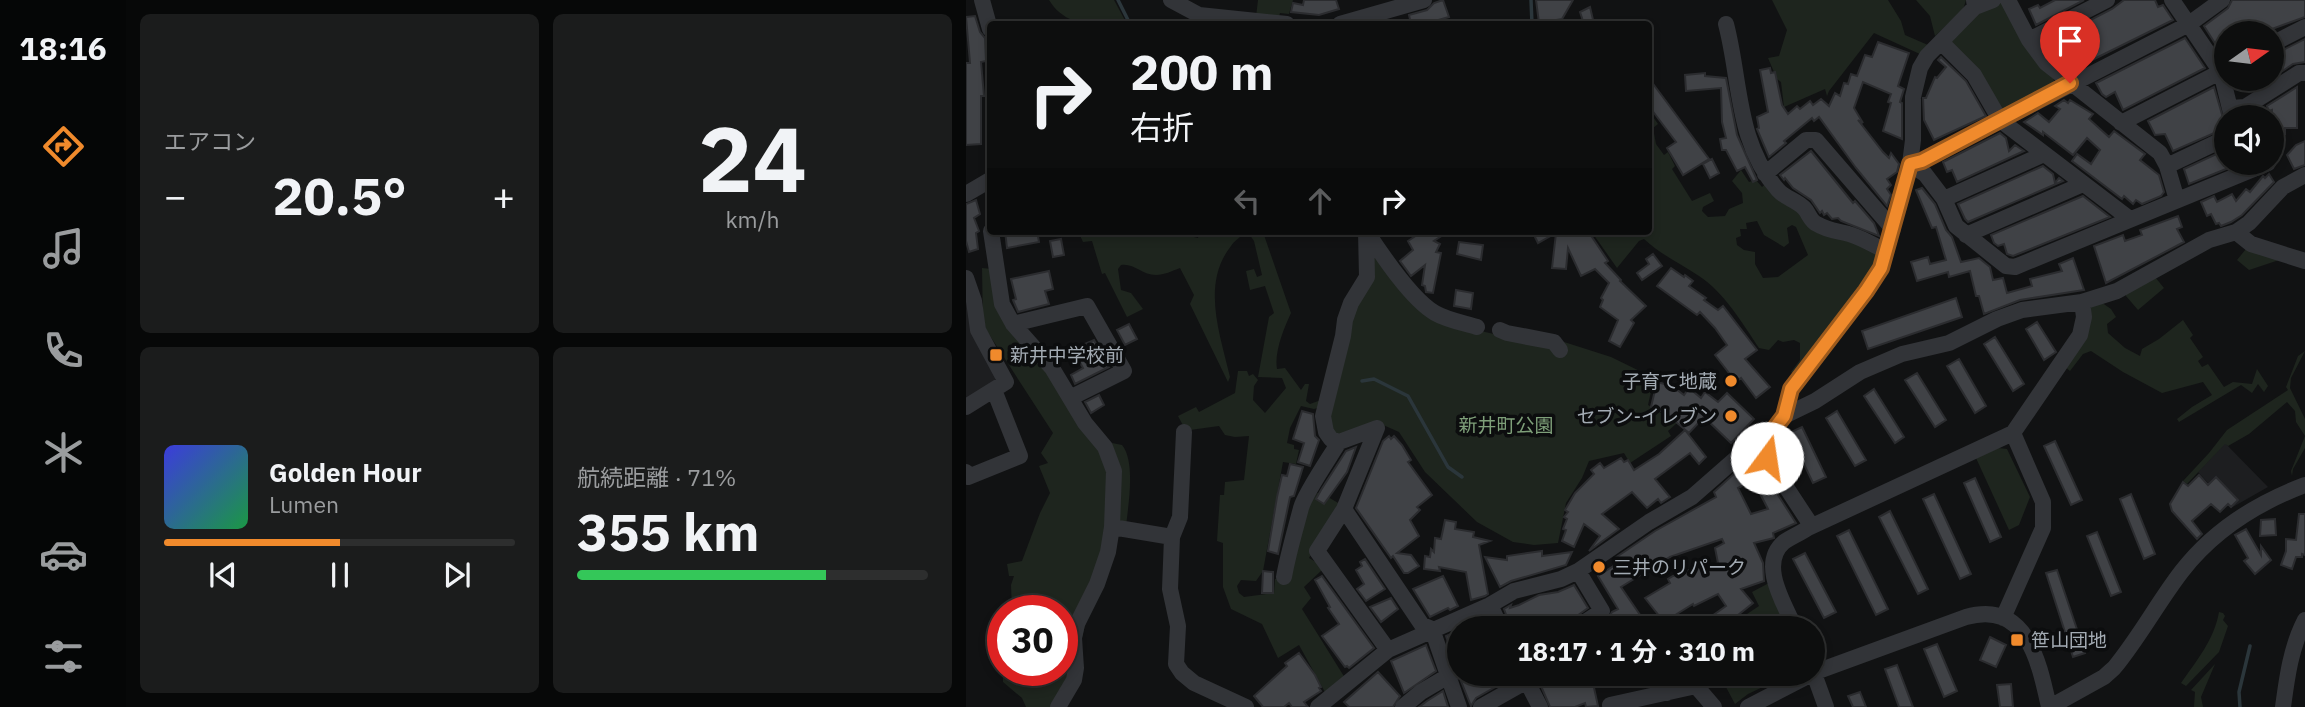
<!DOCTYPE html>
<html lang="ja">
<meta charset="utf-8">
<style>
body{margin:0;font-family:"IBM Plex Sans","Noto Sans JP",sans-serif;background:#1b1c1c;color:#f1f3f6;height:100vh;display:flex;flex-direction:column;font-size:26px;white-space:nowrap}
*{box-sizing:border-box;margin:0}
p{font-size:23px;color:#9a9c9e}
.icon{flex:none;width:38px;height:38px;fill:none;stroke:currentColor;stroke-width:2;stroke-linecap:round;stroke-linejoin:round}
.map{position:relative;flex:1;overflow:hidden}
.drawer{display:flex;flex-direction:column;gap:14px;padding:14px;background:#070808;width:840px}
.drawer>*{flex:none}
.guide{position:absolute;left:21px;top:21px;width:665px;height:214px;border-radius:7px;box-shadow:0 4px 10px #0003,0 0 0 2px #2d2e2e;background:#0d0e0e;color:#f1f3f6;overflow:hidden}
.needle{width:46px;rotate:76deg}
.buttons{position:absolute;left:1248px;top:21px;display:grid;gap:14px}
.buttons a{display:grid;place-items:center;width:70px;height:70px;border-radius:50%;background:#0d0e0e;box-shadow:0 4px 10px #0003,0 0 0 2px #2d2e2e;font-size:35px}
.speed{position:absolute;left:21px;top:595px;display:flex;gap:14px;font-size:35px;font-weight:700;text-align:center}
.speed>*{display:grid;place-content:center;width:91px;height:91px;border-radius:50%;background:#0d0e0e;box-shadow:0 4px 10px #0003,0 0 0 2px #2d2e2e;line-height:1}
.speed .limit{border:10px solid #d22;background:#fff;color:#111}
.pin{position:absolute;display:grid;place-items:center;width:60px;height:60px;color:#fff;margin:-72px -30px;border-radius:50% 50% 50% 0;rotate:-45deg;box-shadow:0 0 7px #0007}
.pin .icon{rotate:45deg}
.me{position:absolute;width:77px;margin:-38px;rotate:14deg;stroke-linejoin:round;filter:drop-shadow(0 0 5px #0008)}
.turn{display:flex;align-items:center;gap:24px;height:147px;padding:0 28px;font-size:32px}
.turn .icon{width:91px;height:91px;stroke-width:2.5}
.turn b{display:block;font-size:49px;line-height:60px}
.lanes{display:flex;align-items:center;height:66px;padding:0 28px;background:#0003;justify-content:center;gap:35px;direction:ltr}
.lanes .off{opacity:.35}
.big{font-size:52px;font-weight:700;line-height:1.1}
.drawer .widget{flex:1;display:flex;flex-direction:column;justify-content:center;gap:10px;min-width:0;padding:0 24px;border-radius:10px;background:#1b1c1c}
.drawer .dial{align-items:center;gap:0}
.dial b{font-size:91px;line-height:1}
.song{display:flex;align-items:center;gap:21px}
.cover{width:84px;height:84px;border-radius:10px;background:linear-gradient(135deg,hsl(240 70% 55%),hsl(140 70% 35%))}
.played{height:7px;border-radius:4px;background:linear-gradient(90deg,#f08a2c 50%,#2d2e2e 50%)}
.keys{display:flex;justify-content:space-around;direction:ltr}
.heat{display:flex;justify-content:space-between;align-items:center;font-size:38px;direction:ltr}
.charge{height:10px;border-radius:5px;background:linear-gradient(90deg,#34c759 71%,#2d2e2e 0)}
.drawer .tiles{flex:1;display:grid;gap:14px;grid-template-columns:repeat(2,1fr)}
.trip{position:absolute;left:481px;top:616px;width:378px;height:70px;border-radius:35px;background:#0d0e0e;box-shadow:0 4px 10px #0003,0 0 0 2px #2d2e2e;font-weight:700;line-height:70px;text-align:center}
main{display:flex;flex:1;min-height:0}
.menu{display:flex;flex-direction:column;width:126px;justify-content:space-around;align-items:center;background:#050606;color:#9a9c9e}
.menu .icon{width:49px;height:49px}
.menu .selected{color:#f08a2c}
.menu b{font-size:32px;color:#f1f3f6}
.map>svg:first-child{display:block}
.built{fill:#1d1e20}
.green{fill:#1e251e;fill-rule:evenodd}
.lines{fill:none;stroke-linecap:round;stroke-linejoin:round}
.stream{stroke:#2b363b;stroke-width:3.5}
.building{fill:#404246;stroke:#2b2c2f;stroke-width:2;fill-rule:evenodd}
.minor{stroke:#323438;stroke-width:16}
.route-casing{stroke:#9c5a1d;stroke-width:18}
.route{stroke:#f08a2c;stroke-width:12}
.poi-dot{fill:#f08a2c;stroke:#0c0d0e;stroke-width:2.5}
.labels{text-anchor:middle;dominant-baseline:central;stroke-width:7;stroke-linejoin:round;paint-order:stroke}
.poi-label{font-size:19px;fill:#a3abb3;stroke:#0c0d0e;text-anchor:start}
.park-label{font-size:19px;fill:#7e9f79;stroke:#0c0d0e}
</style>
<main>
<nav class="menu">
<b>18:16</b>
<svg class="icon selected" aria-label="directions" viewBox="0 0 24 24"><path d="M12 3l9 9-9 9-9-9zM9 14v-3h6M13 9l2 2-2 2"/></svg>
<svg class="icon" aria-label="music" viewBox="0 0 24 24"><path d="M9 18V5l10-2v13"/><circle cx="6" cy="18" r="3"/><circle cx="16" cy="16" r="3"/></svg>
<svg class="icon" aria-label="phone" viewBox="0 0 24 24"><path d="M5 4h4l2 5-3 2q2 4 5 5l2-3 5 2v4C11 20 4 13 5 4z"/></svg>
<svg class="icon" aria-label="climate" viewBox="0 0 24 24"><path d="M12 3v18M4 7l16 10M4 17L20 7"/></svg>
<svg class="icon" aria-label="car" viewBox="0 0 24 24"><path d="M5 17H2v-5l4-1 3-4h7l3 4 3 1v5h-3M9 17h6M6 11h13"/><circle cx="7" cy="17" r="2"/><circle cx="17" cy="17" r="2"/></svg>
<svg class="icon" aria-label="filters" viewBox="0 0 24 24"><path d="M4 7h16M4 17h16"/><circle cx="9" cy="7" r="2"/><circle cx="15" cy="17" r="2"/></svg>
</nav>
<section class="drawer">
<div class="tiles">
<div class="widget"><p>エアコン</p>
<div class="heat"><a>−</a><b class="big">20.5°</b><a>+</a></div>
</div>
<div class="widget dial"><b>24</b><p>km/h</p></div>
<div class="widget">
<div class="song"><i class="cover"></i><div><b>Golden Hour</b><p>Lumen</p></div></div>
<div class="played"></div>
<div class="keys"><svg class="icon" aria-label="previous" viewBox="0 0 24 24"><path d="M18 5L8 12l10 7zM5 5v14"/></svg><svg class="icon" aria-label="pause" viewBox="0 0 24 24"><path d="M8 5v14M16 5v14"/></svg><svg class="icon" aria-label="next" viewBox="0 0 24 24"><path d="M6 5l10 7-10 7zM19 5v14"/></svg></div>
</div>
<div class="widget"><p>航続距離 · 71%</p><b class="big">355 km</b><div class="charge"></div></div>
</div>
</section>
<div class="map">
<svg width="1339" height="707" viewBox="0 0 1339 707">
<rect width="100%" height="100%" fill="#111213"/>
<path class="built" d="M0,287L30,375L29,382L0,400Z
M1259,443L1302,487L1265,508L1232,472Z"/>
<path class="green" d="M83,0H148L161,24C131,25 101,29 83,0Z
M292,0H327L323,14L314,13L312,20L290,17Z
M806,0H922L935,21L939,35L962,45L956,55L908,33L863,91L861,96L859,89L818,107L815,82L811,79L802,58L813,56L821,30Z
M950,0H1000L997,10L969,36L964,16Z
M1040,1L1087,77L1089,85L1036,113L982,42L1009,11Z
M683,111L692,124L687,128L690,144L698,155L702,152L709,166L706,169L726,201L744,193L748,201L737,207L736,211L742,217L759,216L763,209L777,203L776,193L766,181L775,170L783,182L790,180L796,187L801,182L810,192L912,254C896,300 858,337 827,374L825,372L834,360V343L828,340L817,342L812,340L803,350L793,348C777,324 758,292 733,276C714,263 695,255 678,239L673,241L651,268L625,231H682ZM791,221L798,235L818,247L823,243L821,228L826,225L830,227L842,255L812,277L797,278L789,264V252L778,250L771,245L770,238L775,236L774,229H781L780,223Z
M112,231H202L232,238L233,231H294L298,235L325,313C318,328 308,352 311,369L319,368L335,390L339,384H343L340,401L344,404L355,400V407L348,409L335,406L324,428L321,443L328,445V449L333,450L330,464L317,462L297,571L290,581L275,580L271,586L273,593L278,597L308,593L309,579L321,576L339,512L351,493H355L374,504L343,558L350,562L356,570L338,587L345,598L336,609L379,678L360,694L333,645L312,658L296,624L265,609L257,587V543L251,541L254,495H258L259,482L278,480L283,436L269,437L259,435L253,426L224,430L221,433L212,416L230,407L233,412L269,393L272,371H281L283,376L287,374L292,380L288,386L287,400L299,413L320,388L316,378L292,377L303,317L308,313L299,286L284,290L280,271L288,269L291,277L296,275L288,241L281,231C276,236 269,240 265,246C235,284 254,334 264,377L262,382L224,304L228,295L214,268C206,271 198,275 190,275C176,275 168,263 155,265L152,269L155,290L165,293L177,309L161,317L139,273L136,274L126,241L117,242Z
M1284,244L1325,256L1283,270L1271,260Z
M404,246L424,273L497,327L528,334L595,341L645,357L688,378L682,405L711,423L702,431L705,436L664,463L658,453L623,461L616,478L600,503L592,543L568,545L547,542L511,522L459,472L433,432L415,424L374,437L360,423Z
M16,268L26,269L70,358L143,461L144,527L108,669L89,707H60L56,698L37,682V675L50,670H96V611H46L45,585L48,576H43L41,564L56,561L74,513L84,493L73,466L82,463L75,453L87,433L17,325Z
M1189,277L1198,288L1172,310L1160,296V291Z
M1132,300L1145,309L1150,317L1141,324L1142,333L1159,348L1174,356L1176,349L1193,339L1217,320L1227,335L1224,338L1237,357L1232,361L1236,367L1242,364L1258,387L1267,382L1286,384L1291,369L1302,386L1298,392L1292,384L1286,393L1275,385L1213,422L1211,419L1226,407L1246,395L1237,382L1196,393L1157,372L1125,351L1117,354L1104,371L1099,367L1124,327L1125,306Z
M1339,351L1325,378L1324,388L1339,419V448L1327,469L1326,476L1325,471L1339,436L1330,422L1329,411L1321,402L1283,434L1262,446L1259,444L1221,484L1217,481L1243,453L1261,430L1322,390L1320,387L1332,356Z
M146,443L156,445C170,462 162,506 160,527L150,526Z
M1032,448L1041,449L1064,497L1053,525L1043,530L1010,458Z
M803,583L822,628H760L793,606L786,592Z
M1253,612L1257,613L1259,616L1257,620L1262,626L1253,652L1220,686L1215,683C1231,660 1248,640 1253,612Z
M1249,664L1235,697L1237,707H1228L1229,692L1225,690Z
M753,674H824L782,694L769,704Z"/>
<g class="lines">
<path class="stream" d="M152,0L164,24
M565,0L566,24
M396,381L408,379L442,396L482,467L496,477
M1274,707L1273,692L1284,646"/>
</g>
<path class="building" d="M338,0H370L373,9L353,15L325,12L327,3L337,5Z
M477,0L483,17L458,24H445L443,15L461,10L468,3Z
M570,0H607L596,19L573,23Z
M1089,0H1118L1070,25L1063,9L1072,5L1074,8Z
M1158,0H1189L1192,7L1197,5L1207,20L1106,70L1095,62L1091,54L1088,56L1083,49L1080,43L1146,9Z
M1266,0H1339V17L1295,33H1260L1259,59L1238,26L1262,8Z
M624,7L628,24H618L614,12Z
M9,16L14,32L19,38L20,61L15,62L18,96H15V144L0,145V63H4L0,17Z
M1219,38L1239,68L1157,110L1149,92L1140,97L1136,94L1130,83Z
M1339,39V62L1327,64L1306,78V67L1314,63L1309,54Z
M912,42L943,53L932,86L938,89L934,102L936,103V139L917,131L925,103L922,102L925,94L897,82L888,108L897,123L892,120L917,152L923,158L925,153L933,164L931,172L921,179L925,185L921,189L925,195L921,206L890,168L853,117L848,121L846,118L818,141L820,143L803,157L791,129L793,128L791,117L802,112L794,70L804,68L805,73L809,72L816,105L822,114L831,106L834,109L844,101L847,105L855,99L863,106L869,93L874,96L878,83L882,84L885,74L891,76L899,55L906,57Z
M975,57L1000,81L1020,116L968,140L958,120L957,98H960L969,77L971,78L980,67L972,60Z
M739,73V76L760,78L771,135L791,180L787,182L779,167L771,171L760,150H756L754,139L760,138L756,122L755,88L720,91L719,75Z
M682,77L743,159L717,175L701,148L710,142L682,105Z
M1270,79H1299L1277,91Z
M1248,87L1260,128L1207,151L1199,134L1189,135L1182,121Z
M1331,87V128H1319V134L1306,133V110L1303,111L1301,106Z
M1098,100L1102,103L1104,100L1127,114L1123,119L1143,137L1148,131L1179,154L1174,160L1193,175L1198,192L1195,196L1176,204L1170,200L1167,204L1158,196L1156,199L1106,161L1111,154L1125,164L1134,150L1121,138L1107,155L1077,132V135L1058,122L1072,113L1083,122L1094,109L1089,106Z
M1034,133L1040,138L1043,151L1049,145L1058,151L991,182L986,170L981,172L977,162Z
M1339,141V165L1328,169L1321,155L1330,145Z
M1259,150L1260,169L1223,184L1218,169Z
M845,151L887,203L889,201L908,223L913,236L875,221L872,218L866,219L861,213L858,215L856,211L854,213L845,200L827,188L819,178L818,180L814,175Z
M746,159L753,173L744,178L737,164Z
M1077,166L1087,174L1089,183L1093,178L1097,181L1002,222L999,219L992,204Z
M1303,174L1308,182L1276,215L1265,222L1255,226L1253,223L1250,224L1245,214L1241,216L1235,202L1248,196L1251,202L1266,194L1270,201L1280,189L1284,192L1297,176L1299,178Z
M956,188L969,204L980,230L986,237L995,262L1013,258L1024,267L1027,280L1037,278L1041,293L1066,286L1064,279L1096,271L1093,264L1107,258L1118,290L1054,300L1018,314L1013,296H1010L1004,271L983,277L982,272L951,281L945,262L962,257L964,264L980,260L970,227L966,228L950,190Z
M1117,196L1144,217L1047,256L1041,254L1038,244L1032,246L1028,243L1025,235Z
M10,200L14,214L8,218L13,231L10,233L12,249L3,252L0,241V204Z
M1212,216L1216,227L1211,229L1218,242L1140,283L1128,246L1157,235L1159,241L1176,235L1174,230Z
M39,231H71L73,242L41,248Z
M457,231H483L468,241L474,244L470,252L475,253L467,293L460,292L459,286L456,285L459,265L445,276L434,261L447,250L442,241Z
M566,231H622L642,261L639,263L655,280L654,281L680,306L665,320L668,323L654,347L643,341L652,320L634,307L637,300L635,298L643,283L629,269L615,276L602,248L600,269L586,268L590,233L572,243Z
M95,239L98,255L87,257L84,241Z
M493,242L517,245L515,260L491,254Z
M687,254L696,266L676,280L671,273L683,264L680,259Z
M705,268L718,277L719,275L727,281L723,286L740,298L738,300L752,310L757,306L791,350L779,359L804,387L790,398L775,378L770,382L749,355L761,345L749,328L734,312L731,315L691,286Z
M83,271L87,289L79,291L83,304L52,312L47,300L50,299L45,279Z
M490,290L507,293L505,309L488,306Z
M990,298L996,317L902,349L896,331Z
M1071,322L1090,352L1078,360L1060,329Z
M163,324L171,339L159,345L151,330Z
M1029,337L1058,384L1047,391L1018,344Z
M128,340L143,367L109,384L105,375L117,368L107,349Z
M993,359L1020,406L1009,413L981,366Z
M951,373L980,420L969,427L939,380Z
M691,382L706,386L718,395L723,388L735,398L739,392L752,402L761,393L788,419L765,443L738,417L723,433L698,412L685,407Z
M908,389L938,437L929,443L898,396Z
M133,395L138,405L125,413L119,402Z
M336,411L347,414L349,436L353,440L344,466L332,462L338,443L327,439Z
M871,411L900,460L889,466L860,418Z
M836,427L860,477L847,483L823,433Z
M719,430L740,457L733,464L724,453L689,479L704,497L695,503L692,499L681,508L666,492L636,514L653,529L623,551L634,536L618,524L608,547L596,541L600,530L597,529L601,519L598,517L602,512L599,510L609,493L628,474L625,470L634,463L638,468L655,458L658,462L662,460L668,470L693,454Z
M423,436L425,439L428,436L436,445L445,460L442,462L466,495L451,507L454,510L444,520L453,536L431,553L445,555L453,566L442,573H438L427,556L425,558L390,508L417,441Z
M1089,441L1116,500L1105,505L1078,446Z
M390,447L381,472L358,504L350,499L355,490L380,451Z
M790,462L800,482L803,481L830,523L807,533L808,538L788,543L797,563L798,581L775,589L787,603L757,627L729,628L760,606L752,594L728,606L727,604L698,622L679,598L704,583L702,579L707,576L736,565L737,568L752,563L749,548L758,543L756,539L704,557L655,587L683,628H629L642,619L646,612L652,609L632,576L652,563L649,558L689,531L750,497L748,492L770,472ZM787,480L802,509L785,514L772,488Z
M324,464L337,467L328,496L324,497L312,554L302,551L311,497L316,475L321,476Z
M1233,475L1242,485L1250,477L1272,500L1265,507L1262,504L1254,512L1245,504L1226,521L1236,534L1231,539L1206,511L1204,504L1217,482L1222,486Z
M1009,478L1035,537L1024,542L998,483Z
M968,494L1005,574L994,579L957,499Z
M1165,494L1189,554L1178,559L1154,499Z
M924,511L962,589L952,594L913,517Z
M1333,514H1339V555L1336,554V557H1330L1326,569L1315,565L1320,551V539L1330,540Z
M1309,519L1310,535L1294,536L1295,520Z
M479,520L490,522L489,529L508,532L507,537L524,541L513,545L522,594L519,596L505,600L500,572L473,567L474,571L458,569L459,556L464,557L465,549L468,552L469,538L475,539Z
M1280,529L1295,555V546L1305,560L1289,574L1278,561L1282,558L1269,535Z
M883,530L922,609L910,615L871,536Z
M1131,532L1155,592L1145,596L1121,536Z
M576,551V556L606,552L600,565L545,581L534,587L519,557L541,560V556Z
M839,553L870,612L858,618L827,559Z
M399,559L419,589L400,601L391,589L398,584L390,570L396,566L394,562Z
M1091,570L1119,653L1107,657L1080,573Z
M297,571L307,572V593H296Z
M356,576L408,648L383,668L381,666L379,667L356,636L373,624L362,608L364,607L349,580Z
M477,576L492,606L484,610L482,608L464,617L447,589Z
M608,585L622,608L601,623L593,628H545L538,609L545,605L544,608L553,605L573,595L592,592Z
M425,598L432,609L415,622L404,607Z
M494,630V659L488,660L480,636Z
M1024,637L1040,645L1030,667L1014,660Z
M971,644L991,691L978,697L958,649Z
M460,645L470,671L438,693L425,661Z
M333,653L349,675L355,687L353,688L355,691L338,702L342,707H326L323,703L318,707H297L288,696L321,666L319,663Z
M931,665L947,707H933L919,669Z
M412,672L434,696L427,707H383L378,702Z
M503,674H547V677L510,698L505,706L495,681Z
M573,674H649L650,677L627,683L632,706L620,707L619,703L609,707H584L572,679L575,677Z
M1045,684L1047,707H1034L1031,685Z
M477,691L482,707H453L461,701Z
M894,692L900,707H887L882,696Z"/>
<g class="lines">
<path class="minor" d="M16,0L24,29
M205,0L233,15L321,24
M1042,0L1063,40L1080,63L1194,153L1201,166L1211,200
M1206,0L1255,72L1266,117
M1009,7L1027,0
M374,24L458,0
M760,24C775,81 770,143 812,190C819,198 830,200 838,208C843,213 844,221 851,224C862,231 874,231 886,235C898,239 909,246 920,251
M1063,40L1141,0
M975,42L1008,75L1034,120L1164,219
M1306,44L1339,27
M1265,108L1279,107L1333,73H1339
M1155,123L1260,69
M944,164L959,174L978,199L990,226L1040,266L1049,267L1302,163
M944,164L956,161L1223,24L1256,0
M1201,166L1260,138
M799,174L840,140H850L927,229
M0,194L24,180
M978,199L1078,154
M25,231L36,304L47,324L86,368L119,423L139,447L148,471L146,527L142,552L131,584L111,624L108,638L110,668L108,680L92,707
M400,231L401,277L385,303L379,320L377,336L357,416L360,432L365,439L373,442L411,428
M401,232C416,255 445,299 469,313C481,320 498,323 511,327
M1270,232L1285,244L1339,261
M1000,235L1117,184
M0,278L8,301L12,330L40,382L0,407
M47,324L121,306L158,371L104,398
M534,330L541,333L588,342L594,350
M818,416L849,401L894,372L936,354L983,343L1031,319L1056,310L1116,302L1151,291L1243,240L1270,232L1283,223L1317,187L1339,175
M411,428L378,509L351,551L422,650
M218,432L214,517L206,537L204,589L212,626L210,664L216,673L228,683L280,707
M0,472L2,477L54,456L28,390
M378,509L456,625L466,629L493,707
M146,527L206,537
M842,528L843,522L801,458L799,441L818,416L825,389L900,291L915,268L944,164L947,140V97L954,68L961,56L1009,7L1008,0
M318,577C322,554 329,531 335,508C339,493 364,457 373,442
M524,605L535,628
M1037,618L1077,528V502L1047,433
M610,628L636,611L612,571
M829,628C819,605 792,564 818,542C825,537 835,533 842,528L1047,433L1114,335L1118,317L1116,302
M847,671L860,707
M847,673L1000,617C1061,600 1073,662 1083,707
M557,674L574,707
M699,674L701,693
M644,705L730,686L748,707
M352,707L422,650L524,605L548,591L595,579L612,571L683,522L726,497L791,440L799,441
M437,707L455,692L494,669
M515,707L561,681
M782,707L846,674
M1084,707L1138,677L1148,668C1173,638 1192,602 1216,571C1248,530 1291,503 1339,485
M1317,707C1321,677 1325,647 1339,620"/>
</g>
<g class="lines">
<defs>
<path id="route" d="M801,458L799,441L818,416L825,389L900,291L915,268L944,164L956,161L1104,83"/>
</defs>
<use href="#route" class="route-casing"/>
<use href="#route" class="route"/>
</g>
<g class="poi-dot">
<rect x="23" y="348" width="14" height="14" rx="3.5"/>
<circle cx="765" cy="381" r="7"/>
<circle cx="765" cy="416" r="7"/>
<circle cx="633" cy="567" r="7"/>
<rect x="1044" y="633" width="14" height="14" rx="3.5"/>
</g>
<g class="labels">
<g class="poi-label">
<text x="44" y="355">新井中学校前</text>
<text x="751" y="381" text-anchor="end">子育て地蔵</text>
<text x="751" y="416" text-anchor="end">セブン-イレブン</text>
<text x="647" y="567">三井のリパーク</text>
<text x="1065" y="640">笹山団地</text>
</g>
<g class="park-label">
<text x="540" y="425">新井町公園</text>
</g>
</g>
</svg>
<div class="buttons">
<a><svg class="needle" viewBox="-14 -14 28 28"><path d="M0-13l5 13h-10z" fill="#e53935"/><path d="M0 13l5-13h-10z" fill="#9a9c9e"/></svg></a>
<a><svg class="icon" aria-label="sound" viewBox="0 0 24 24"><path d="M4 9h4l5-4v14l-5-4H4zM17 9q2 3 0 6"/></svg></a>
</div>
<div class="speed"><div class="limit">30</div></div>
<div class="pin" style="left:1104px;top:83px;background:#d93025"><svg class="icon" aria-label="arrive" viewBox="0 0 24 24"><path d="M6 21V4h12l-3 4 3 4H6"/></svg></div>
<svg class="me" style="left:801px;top:458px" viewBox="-20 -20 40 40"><circle r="19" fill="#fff"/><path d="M0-13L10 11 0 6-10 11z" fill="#f08a2c"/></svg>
<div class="trip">18:17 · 1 分 · 310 m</div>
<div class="guide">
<div class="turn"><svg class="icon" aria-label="right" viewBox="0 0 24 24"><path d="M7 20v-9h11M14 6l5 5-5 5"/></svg><div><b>200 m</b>右折</div></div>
<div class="lanes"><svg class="icon off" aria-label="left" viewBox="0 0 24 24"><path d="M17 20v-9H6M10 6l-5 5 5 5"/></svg><svg class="icon off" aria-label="ahead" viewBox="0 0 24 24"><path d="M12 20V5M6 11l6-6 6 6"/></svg><svg class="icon" aria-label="right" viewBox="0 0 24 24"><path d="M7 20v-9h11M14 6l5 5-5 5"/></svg></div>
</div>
</div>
</main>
